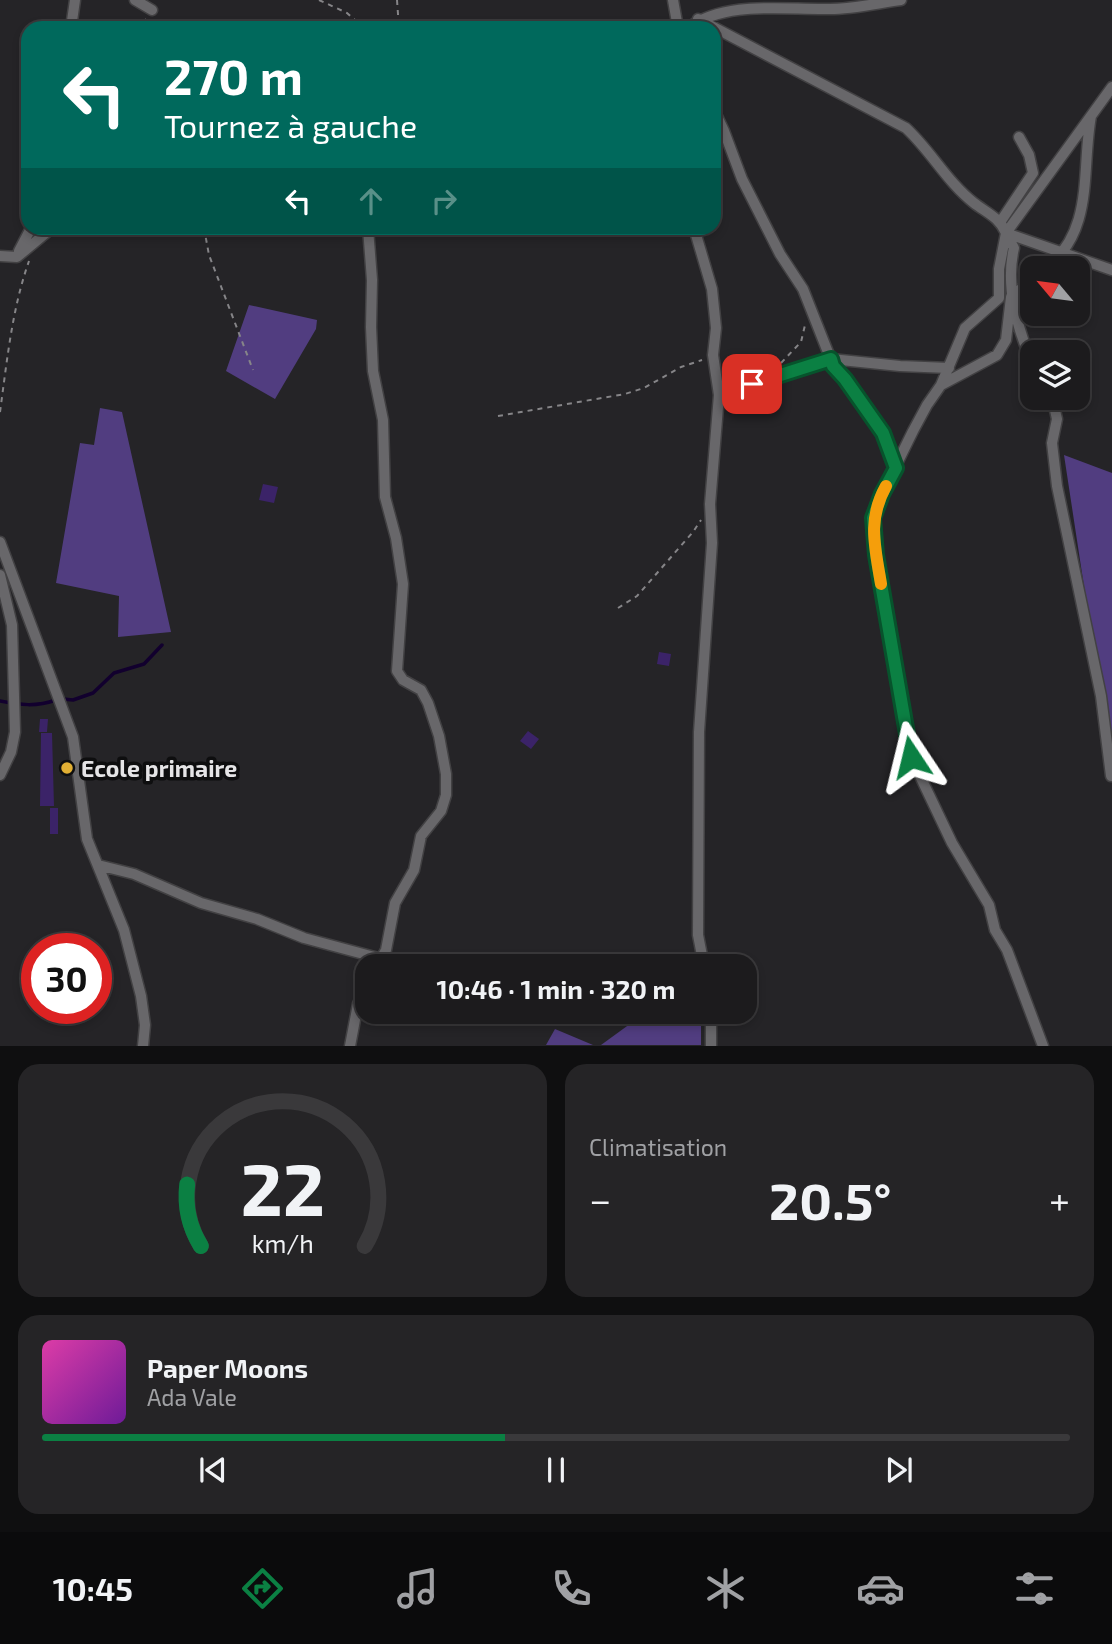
<!DOCTYPE html>
<html lang="fr">
<meta charset="utf-8">
<style>
body{margin:0;font-family:"Exo 2",sans-serif;background:#252426;color:#f1f3f6;height:100vh;display:flex;flex-direction:column;font-size:26px;white-space:nowrap}
*{box-sizing:border-box;margin:0}
p{font-size:23px;color:#a0a1a4}
.icon{flex:none;width:38px;height:38px;fill:none;stroke:currentColor;stroke-width:2;stroke-linecap:round;stroke-linejoin:round}
.map{position:relative;height:1046px;overflow:hidden}
.panel{display:flex;flex-direction:column;gap:18px;padding:18px;background:#0f0f10;flex:1}
.panel>*{flex:none}
.banner{position:absolute;left:21px;top:21px;width:700px;height:214px;border-radius:21px;box-shadow:0 4px 10px #0003,0 0 0 2px #3a393b;background:#00695c;color:#fff;overflow:hidden}
.needle{width:46px;rotate:299deg}
.tools{position:absolute;left:1020px;top:256px;display:grid;gap:14px}
.tools a{display:grid;place-items:center;width:70px;height:70px;border-radius:14px;background:#1c1b1d;box-shadow:0 4px 10px #0003,0 0 0 2px #3a393b;font-size:35px}
.speed{position:absolute;left:21px;top:933px;display:flex;gap:14px;font-size:35px;font-weight:700;text-align:center}
.speed>*{display:grid;place-content:center;width:91px;height:91px;border-radius:50%;background:#1c1b1d;box-shadow:0 4px 10px #0003,0 0 0 2px #3a393b;line-height:1}
.speed .limit{border:10px solid #d22;background:#fff;color:#111}
.pin{position:absolute;display:grid;place-items:center;width:60px;height:60px;color:#fff;margin:-30px;border-radius:14px;box-shadow:0 4px 10px #0006}
.me{position:absolute;width:77px;margin:-38px;rotate:350deg;stroke-linejoin:round;filter:drop-shadow(0 0 5px #0008)}
.turn{display:flex;align-items:center;gap:24px;height:147px;padding:0 28px;font-size:32px}
.turn .icon{width:91px;height:91px;stroke-width:2.5}
.turn b{display:block;font-size:49px;line-height:60px}
.lanes{display:flex;align-items:center;height:66px;padding:0 28px;background:#0003;justify-content:center;gap:35px;direction:ltr}
.lanes .off{opacity:.35}
.big{font-size:52px;font-weight:700;line-height:1.1}
.panel .widget{flex:1;display:flex;flex-direction:column;justify-content:center;gap:10px;min-width:0;padding:0 24px;border-radius:21px;background:#252426}
.panel .dial{align-items:center;gap:0}
.dial svg{height:182px;overflow:visible;fill:none;stroke:#3a393b;stroke-width:7;stroke-linecap:round;text-anchor:middle}
.dial text{fill:#f1f3f6;stroke:none}
.song{display:flex;align-items:center;gap:21px}
.cover{width:84px;height:84px;border-radius:10px;background:linear-gradient(135deg,hsl(320 70% 55%),hsl(280 70% 35%))}
.played{height:7px;border-radius:4px;background:linear-gradient(90deg,#0b8043 45%,#3a393b 45%)}
.keys{display:flex;justify-content:space-around;direction:ltr}
.heat{display:flex;justify-content:space-between;align-items:center;font-size:38px;direction:ltr}
.panel .tiles{flex:1;display:grid;gap:18px;grid-template-columns:1fr 1fr}
.widget:last-child{grid-column:span 2}
.trip{position:absolute;left:355px;top:954px;width:402px;height:70px;border-radius:21px;background:#1c1b1d;box-shadow:0 4px 10px #0003,0 0 0 2px #3a393b;font-weight:700;line-height:70px;text-align:center}
.menu{display:flex;height:112px;justify-content:space-around;align-items:center;background:#0b0b0c;color:#a0a1a4}
.menu .icon{width:49px;height:49px}
.menu .current{color:#0b8043}
.menu b{font-size:32px;color:#f1f3f6}
.map>svg:first-child{display:block}
.green{fill:#513d80}
.lines{fill:none;stroke-linecap:round;stroke-linejoin:round}
.stream{stroke:#12002e;stroke-width:3.5}
.building{fill:#3b2368}
.minor-casing{stroke:#424143;stroke-width:13}
.path{stroke:#868588;stroke-width:2;stroke-dasharray:5 5;stroke-linecap:butt}
.minor{stroke:#68676a;stroke-width:10}
.route-casing{stroke:#07532c;stroke-width:18}
.route{stroke:#0b8043;stroke-width:12}
.slow{stroke:#f59e0b;stroke-width:12}
.poi-dot{fill:#e1af34;stroke:#0e0e0f;stroke-width:2.5}
.labels{text-anchor:middle;dominant-baseline:central;stroke-width:7;stroke-linejoin:round;paint-order:stroke}
.poi-label{font-size:23px;font-weight:bold;fill:#e5e4e6;stroke:#0e0e0f;text-anchor:start}
</style>
<div class="map">
<svg width="1112" height="1046" viewBox="0 0 1112 1046">
<rect width="100%" height="100%" fill="#252427"/>
<path class="green" d="M249,305L317,320L316,329L275,399L226,371Z
M100,408L122,412L171,632L118,637L119,596L56,583L80,443L94,445Z
M1064,455L1112,473V770Z
M634,1021L701,1022V1045H601Z
M555,1029L593,1045H546Z"/>
<g class="lines">
<path class="stream" d="M63,699L73,700L93,693L114,673L144,664L162,645
M0,701C20,705 36,707 56,700"/>
</g>
<path class="building" d="M263,484L278,487L274,503L259,500Z
M659,652L671,654L669,666L657,664Z
M40,719H48L47,732H39Z
M528,731L539,739L531,749L520,741Z
M41,733H52L54,806H40Z
M50,808H58V834H50Z"/>
<g class="lines">
<defs>
<path id="minor" d="M135,0L152,10
M673,0L678,28
M698,19L906,128C931,151 947,182 974,203C987,213 999,217 1006,233L1112,270
M71,28L75,0
M688,28C726,0 783,10 830,9C854,9 878,3 901,0
M714,110L724,131L742,179L780,254L803,289L833,365L876,422L896,468
M1001,221L1033,173L1029,155L1019,137
M368,228L372,280L371,327L373,371L383,420L385,497L396,538L403,584L397,671L403,680L421,690L428,703L439,736L446,774V795L441,811L421,836L414,870L395,903L386,950L377,966
M694,228L712,289L716,328L713,355L719,395L710,504L712,543L699,732L698,935L704,966
M1006,233L1014,248C1005,286 1017,327 1032,363
M19,251L31,228
M0,256L17,257L52,228
M1046,268C1095,230 1081,170 1091,116
M1032,280L1011,297L1006,340L997,355L941,385L927,405L913,431L882,494L873,518L876,555L911,757L952,843L989,905L995,930L1007,950L1043,1046
M752,384L831,359L900,366L949,368
M941,385L965,328L999,298V269L1006,233L1112,87
M1052,397L1057,419L1052,443L1057,486L1101,696L1111,776
M0,542L73,737L87,839L124,930L141,996L145,1025L143,1046
M0,575L12,625L15,732L11,752L0,775
M98,865L134,874L201,903L257,919L304,938L382,959L388,966
M711,1012V1046
M350,1046L358,1004L368,982"/>
</defs>
<use href="#minor" class="minor-casing"/>
<path class="path" d="M319,0L347,13L364,28
M397,0L399,28
M139,28L146,19
M204,228L209,255L253,370
M781,363L801,342L805,325
M730,405L742,391
M0,412C7,361 12,309 29,261
M498,416L625,394L644,388L681,367L702,360
M618,608L637,596L693,532L701,520"/>
<use href="#minor" class="minor"/>
</g>
<g class="lines">
<defs>
<path id="route" d="M752,384L831,359L833,366L845,379L883,433L896,468L882,494L873,518L876,555L911,757"/>
</defs>
<use href="#route" class="route-casing"/>
<use href="#route" class="route"/>
<path class="slow" d="M881,584C875,547 867,520 886,486"/>
</g>
<circle class="poi-dot" cx="67" cy="768" r="7"/>
<g class="labels">
<g class="poi-label">
<text x="81" y="768">Ecole primaire</text>
</g>
</g>
</svg>
<div class="tools">
<a><svg class="needle" viewBox="-14 -14 28 28"><path d="M0-13l5 13h-10z" fill="#e53935"/><path d="M0 13l5-13h-10z" fill="#a0a1a4"/></svg></a>
<a><svg class="icon" aria-label="layers" viewBox="0 0 24 24"><path d="M12 4l9 5-9 5-9-5zM3 14l9 5 9-5"/></svg></a>
</div>
<div class="speed"><div class="limit">30</div></div>
<div class="pin" style="left:752px;top:384px;background:#d93025"><svg class="icon" aria-label="arrive" viewBox="0 0 24 24"><path d="M6 21V4h12l-3 4 3 4H6"/></svg></div>
<svg class="me" style="left:911px;top:757px" viewBox="-20 -20 40 40"><path d="M0-17L14 15 0 8-14 15z" fill="#0b8043" stroke="#fff" stroke-width="4"/></svg>
<div class="trip">10:46 · 1 min · 320 m</div>
<div class="banner">
<div class="turn"><svg class="icon" aria-label="left" viewBox="0 0 24 24"><path d="M17 20v-9H6M10 6l-5 5 5 5"/></svg><div><b>270 m</b>Tournez à gauche</div></div>
<div class="lanes"><svg class="icon" aria-label="left" viewBox="0 0 24 24"><path d="M17 20v-9H6M10 6l-5 5 5 5"/></svg><svg class="icon off" aria-label="ahead" viewBox="0 0 24 24"><path d="M12 20V5M6 11l6-6 6 6"/></svg><svg class="icon off" aria-label="right" viewBox="0 0 24 24"><path d="M7 20v-9h11M14 6l5 5-5 5"/></svg></div>
</div>
</div>
<section class="panel">
<div class="tiles">
<div class="widget dial"><svg viewBox="0 0 100 80">
<path d="M14 69A42 42 0 1 1 86 69"/>
<path d="M14 69A42 42 0 0 1 8 42" stroke="#0b8043"/>
<text x="50" y="56" font-size="32" font-weight="700">22</text>
<text x="50" y="72" font-size="11">km/h</text>
</svg></div>
<div class="widget"><p>Climatisation</p>
<div class="heat"><a>−</a><b class="big">20.5°</b><a>+</a></div>
</div>
<div class="widget">
<div class="song"><i class="cover"></i><div><b>Paper Moons</b><p>Ada Vale</p></div></div>
<div class="played"></div>
<div class="keys"><svg class="icon" aria-label="previous" viewBox="0 0 24 24"><path d="M18 5L8 12l10 7zM5 5v14"/></svg><svg class="icon" aria-label="pause" viewBox="0 0 24 24"><path d="M8 5v14M16 5v14"/></svg><svg class="icon" aria-label="next" viewBox="0 0 24 24"><path d="M6 5l10 7-10 7zM19 5v14"/></svg></div>
</div>
</div>
</section>
<nav class="menu">
<b>10:45</b>
<svg class="icon current" aria-label="directions" viewBox="0 0 24 24"><path d="M12 3l9 9-9 9-9-9zM9 14v-3h6M13 9l2 2-2 2"/></svg>
<svg class="icon" aria-label="music" viewBox="0 0 24 24"><path d="M9 18V5l10-2v13"/><circle cx="6" cy="18" r="3"/><circle cx="16" cy="16" r="3"/></svg>
<svg class="icon" aria-label="phone" viewBox="0 0 24 24"><path d="M5 4h4l2 5-3 2q2 4 5 5l2-3 5 2v4C11 20 4 13 5 4z"/></svg>
<svg class="icon" aria-label="climate" viewBox="0 0 24 24"><path d="M12 3v18M4 7l16 10M4 17L20 7"/></svg>
<svg class="icon" aria-label="car" viewBox="0 0 24 24"><path d="M5 17H2v-5l4-1 3-4h7l3 4 3 1v5h-3M9 17h6M6 11h13"/><circle cx="7" cy="17" r="2"/><circle cx="17" cy="17" r="2"/></svg>
<svg class="icon" aria-label="filters" viewBox="0 0 24 24"><path d="M4 7h16M4 17h16"/><circle cx="9" cy="7" r="2"/><circle cx="15" cy="17" r="2"/></svg>
</nav>
